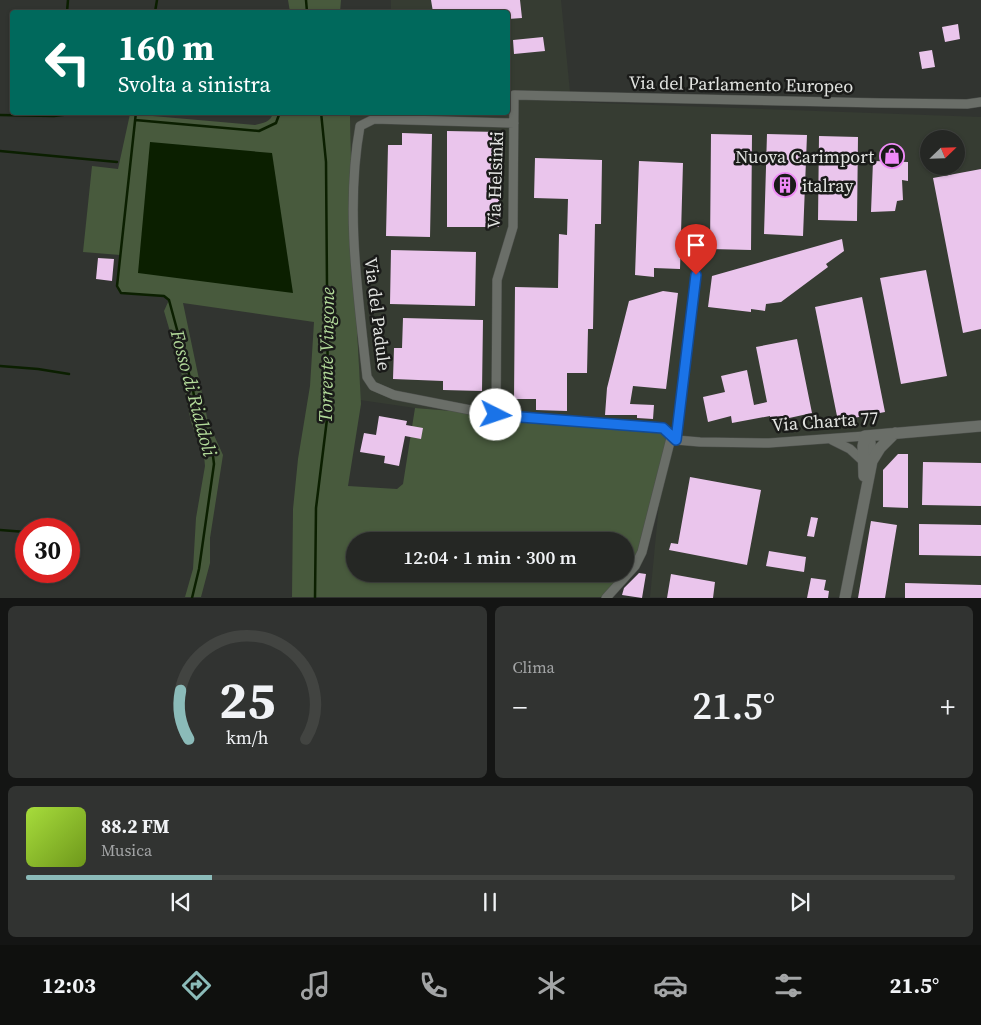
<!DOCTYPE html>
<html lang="it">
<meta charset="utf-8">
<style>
body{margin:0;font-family:"Source Serif 4",serif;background:#313331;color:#f1f3f6;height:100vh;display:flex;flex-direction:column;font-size:19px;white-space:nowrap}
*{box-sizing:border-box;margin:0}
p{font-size:16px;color:#a3a5a6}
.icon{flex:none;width:28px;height:28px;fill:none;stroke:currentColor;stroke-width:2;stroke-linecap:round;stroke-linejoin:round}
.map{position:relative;height:598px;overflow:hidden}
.drawer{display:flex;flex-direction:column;gap:8px;padding:8px;background:#141514;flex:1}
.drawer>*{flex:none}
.banner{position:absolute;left:10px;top:10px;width:500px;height:105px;border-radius:5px;box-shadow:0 1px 4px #0004,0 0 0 1px #424441;background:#00695c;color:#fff;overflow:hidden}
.needle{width:32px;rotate:67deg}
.controls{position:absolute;left:920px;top:130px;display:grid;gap:10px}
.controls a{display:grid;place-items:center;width:45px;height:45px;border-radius:50%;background:#252724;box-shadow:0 1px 4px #0004,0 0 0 1px #424441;font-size:25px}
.speed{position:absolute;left:15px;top:518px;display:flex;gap:10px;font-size:25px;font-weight:700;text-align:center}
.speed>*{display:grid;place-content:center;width:65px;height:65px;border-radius:50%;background:#252724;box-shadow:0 1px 4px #0004,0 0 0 1px #424441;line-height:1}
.speed .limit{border:8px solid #d22;background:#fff;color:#111}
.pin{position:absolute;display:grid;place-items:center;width:42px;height:42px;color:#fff;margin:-51px -21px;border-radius:50% 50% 50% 0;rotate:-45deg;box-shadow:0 0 5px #0007}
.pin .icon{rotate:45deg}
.me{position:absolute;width:55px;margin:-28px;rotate:94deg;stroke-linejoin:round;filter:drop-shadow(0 0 4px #0008)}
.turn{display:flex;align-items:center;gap:18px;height:105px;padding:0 25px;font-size:22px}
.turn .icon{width:65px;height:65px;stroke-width:2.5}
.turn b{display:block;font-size:35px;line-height:42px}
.big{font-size:38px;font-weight:600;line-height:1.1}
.drawer .widget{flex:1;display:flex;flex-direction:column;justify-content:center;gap:8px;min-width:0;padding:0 18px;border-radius:8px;background:#313331}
.drawer .dial{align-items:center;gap:0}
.dial svg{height:130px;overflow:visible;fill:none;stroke:#424441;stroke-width:7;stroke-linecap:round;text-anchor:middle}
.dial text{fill:#f1f3f6;stroke:none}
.song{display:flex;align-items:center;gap:15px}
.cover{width:60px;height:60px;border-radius:8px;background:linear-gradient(135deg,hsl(80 70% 55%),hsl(80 70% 35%))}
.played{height:5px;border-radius:2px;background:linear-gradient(90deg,#8bbbb9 20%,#424441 20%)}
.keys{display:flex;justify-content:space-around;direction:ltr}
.heat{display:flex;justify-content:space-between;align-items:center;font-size:28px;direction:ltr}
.drawer .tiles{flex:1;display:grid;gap:8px;grid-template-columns:1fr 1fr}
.widget:last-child{grid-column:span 2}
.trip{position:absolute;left:346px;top:532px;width:288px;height:50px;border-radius:25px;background:#252724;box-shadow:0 1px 4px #0004,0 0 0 1px #424441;font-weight:600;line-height:50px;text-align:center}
.tabs{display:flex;height:80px;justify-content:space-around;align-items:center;background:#0f100e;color:#a3a5a6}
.tabs .icon{width:35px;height:35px}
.tabs .active{color:#8bbbb9}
.tabs b{font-size:22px;color:#f1f3f6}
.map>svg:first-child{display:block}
.built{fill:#363c32;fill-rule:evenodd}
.green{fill:#485a3d;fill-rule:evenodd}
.water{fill:#0b1f00}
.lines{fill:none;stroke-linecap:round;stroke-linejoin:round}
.stream{stroke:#0b1f00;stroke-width:2.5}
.building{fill:#eac5ec}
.minor-casing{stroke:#4d504c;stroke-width:10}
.tertiary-casing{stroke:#4d504c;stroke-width:12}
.minor{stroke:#6a6e68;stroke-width:9}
.tertiary{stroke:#6a6e68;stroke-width:11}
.route-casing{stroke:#114b97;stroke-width:12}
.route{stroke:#1a73e8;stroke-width:9}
.labels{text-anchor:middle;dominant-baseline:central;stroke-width:5;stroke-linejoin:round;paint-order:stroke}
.street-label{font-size:18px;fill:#e2e4e1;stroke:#1a1b19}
.poi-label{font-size:18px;fill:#e2e4e1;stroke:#1a1b19;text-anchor:end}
.water-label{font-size:19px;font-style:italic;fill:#b3db9a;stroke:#1a1b19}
</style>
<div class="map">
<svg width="981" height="598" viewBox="0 0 981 598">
<rect width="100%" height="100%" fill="#313430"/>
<path class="built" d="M391,0H561L571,102L981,117V597H650L662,473L663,428L415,408L360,400L350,113L508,112V12H391ZM929,139H956V166H929Z"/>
<path class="green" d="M288,0H341L340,12H290Z
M273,113H350L353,255L361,404L348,486L397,489L403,484L415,408L663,428L671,438L642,552L610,597H292L293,509L298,459L310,386L314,322L183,303L208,422L223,455L210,538V563L201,597H185L193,569L196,518L205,466L204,456L191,422L180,366L164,311L169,300L164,296L121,293L117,286L120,255L83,252L92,166L118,169L130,114L255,125C263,123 271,122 273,113ZM355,541H625V574H355Z"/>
<path class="water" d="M150,142L272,153L293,293L138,273Z"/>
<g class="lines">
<path class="stream" d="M306,0L307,12
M67,12L68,0
M155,12L157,0
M136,112L117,286L121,293L164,296L169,300L192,385L200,427L212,448L214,464L199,569L192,598
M0,115L54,116L88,112
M135,120L259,131L276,123L280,112
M0,151L117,162
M0,366L38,369L69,374
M0,530L26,532
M315,598L316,508L328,411L326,162L321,112"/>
</g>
<path class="building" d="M431,0H520L522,18L508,19V12H433Z
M958,24L960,39L945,42L942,27Z
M543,37L545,51L514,54L513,40Z
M932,50L935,67L922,69L919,52Z
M447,131L500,132L499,227H447Z
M402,133L432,134L430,237L386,236L388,145H402Z
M711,134L752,135L751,250L710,249Z
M767,134L807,135L803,236L764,234Z
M819,136L858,137L857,221L818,220Z
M535,158L602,160L601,224H595L593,329H588L587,373H567V411L536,410V399H514L515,287L558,288L559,234L567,235L568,199L534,198Z
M639,161L683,163L680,269L654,268V277L635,275Z
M873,161L908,162V181L902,180L903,200L897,201L895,211L871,212Z
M981,169V329L963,333L933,178Z
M842,239L844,251L826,264L828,267L781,302L766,304L765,311L751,309V312L708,307L712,276Z
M391,250L476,252L475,306L390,304Z
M98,258L114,259L112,281L96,279Z
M926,270L947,376L901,384L880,278Z
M663,291L678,293L666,389L633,386L630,404L654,405L653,419L637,418V415H605L607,388L629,301Z
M862,297L885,412L838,421L815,307Z
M403,318L483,320L482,391L443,390V381L393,379L394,348H402Z
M797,339L812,413L771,422L770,416L732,423L731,416L708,422L703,397L725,392L721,376L747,370L754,405L767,402L756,347Z
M379,416L407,421L406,425L423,428L421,439L405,436L399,466L384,463L385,456L360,452L364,433L376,435Z
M898,454H908V508L883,507V470Z
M923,462L981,463V506L922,505Z
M690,477L761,490L747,565L669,550L671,543L678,544Z
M811,517L818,518L814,537L807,536Z
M871,521L897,525L885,598H858Z
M919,524L981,525V556L919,555Z
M769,551L806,557L804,572L766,566Z
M639,573L646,574L642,598L622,595L624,588Z
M671,574L715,582L713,598H667Z
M811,578L826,580L824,590L829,591L828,598H807Z
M905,583L981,585V598H905Z"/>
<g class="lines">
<defs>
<path id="minor" d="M514,123L374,119L360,126C345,209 358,294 367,377L373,386L394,395L496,415L663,428L676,440L700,442L769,443L865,436L871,442L872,460
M496,415L497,280L513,227L514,95L881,103L967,104L981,102
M676,440L696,275
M832,440L850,449L864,462
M606,598L635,566L642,552L671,438"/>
<path id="tertiary" d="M864,476L863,446L865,436L981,426
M845,598L872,461L880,448L895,433"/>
</defs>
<use href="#minor" class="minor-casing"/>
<use href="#tertiary" class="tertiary-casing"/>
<use href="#minor" class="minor"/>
<use href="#tertiary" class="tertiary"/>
</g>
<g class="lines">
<defs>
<path id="route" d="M496,415L663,428L676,440L696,275"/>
</defs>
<use href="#route" class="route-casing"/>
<use href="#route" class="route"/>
</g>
<defs>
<symbol id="shop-ring" viewBox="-11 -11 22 22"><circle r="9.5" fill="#1a1b19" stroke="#ef8bf7" stroke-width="1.5"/><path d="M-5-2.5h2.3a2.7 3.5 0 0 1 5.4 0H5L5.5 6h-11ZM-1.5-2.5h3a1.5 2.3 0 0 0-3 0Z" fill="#ef8bf7"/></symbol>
<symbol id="building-ring" viewBox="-11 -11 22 22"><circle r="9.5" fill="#1a1b19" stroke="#ef8bf7" stroke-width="1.5"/><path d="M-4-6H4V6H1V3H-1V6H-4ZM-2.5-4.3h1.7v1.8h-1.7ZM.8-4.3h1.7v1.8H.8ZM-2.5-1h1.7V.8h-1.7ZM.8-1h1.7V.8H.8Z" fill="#ef8bf7"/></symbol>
</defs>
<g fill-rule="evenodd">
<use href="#shop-ring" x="878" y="142" width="28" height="28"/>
<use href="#building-ring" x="771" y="171" width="28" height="28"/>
</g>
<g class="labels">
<g class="street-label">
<text transform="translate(741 84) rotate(1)">Via del Parlamento Europeo</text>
<text transform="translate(495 180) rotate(-88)">Via Helsinki</text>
<text transform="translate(378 314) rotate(83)">Via del Padule</text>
<text transform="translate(825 421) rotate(-4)">Via Charta 77</text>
</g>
<g class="poi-label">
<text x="874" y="156">Nuova Carimport</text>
<text x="802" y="185" text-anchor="start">italray</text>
</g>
<g class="water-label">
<text transform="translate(326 355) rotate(-89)">Torrente Vingone</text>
<text transform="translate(194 393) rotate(75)">Fosso di Rialdoli</text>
</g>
</g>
</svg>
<div class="controls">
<a><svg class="needle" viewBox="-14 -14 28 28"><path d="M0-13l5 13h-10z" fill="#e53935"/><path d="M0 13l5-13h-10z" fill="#a3a5a6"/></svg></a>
</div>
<div class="speed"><div class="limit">30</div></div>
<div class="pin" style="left:696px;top:275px;background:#d93025"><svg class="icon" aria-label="arrive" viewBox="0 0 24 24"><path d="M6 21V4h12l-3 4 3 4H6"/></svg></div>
<svg class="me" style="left:496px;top:415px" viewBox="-20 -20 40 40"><circle r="19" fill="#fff"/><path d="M0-13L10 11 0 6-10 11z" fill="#1a73e8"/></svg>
<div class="trip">12:04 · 1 min · 300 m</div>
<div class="banner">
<div class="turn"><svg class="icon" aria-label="left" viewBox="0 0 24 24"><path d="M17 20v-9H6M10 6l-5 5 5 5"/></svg><div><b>160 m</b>Svolta a sinistra</div></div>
</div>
</div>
<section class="drawer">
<div class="tiles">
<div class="widget dial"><svg viewBox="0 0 100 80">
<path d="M14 69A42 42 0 1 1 86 69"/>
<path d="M14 69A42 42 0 0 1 9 39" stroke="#8bbbb9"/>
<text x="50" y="56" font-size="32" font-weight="700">25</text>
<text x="50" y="72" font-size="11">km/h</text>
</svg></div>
<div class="widget"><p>Clima</p>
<div class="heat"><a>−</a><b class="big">21.5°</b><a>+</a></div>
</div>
<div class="widget">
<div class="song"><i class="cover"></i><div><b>88.2 FM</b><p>Musica</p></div></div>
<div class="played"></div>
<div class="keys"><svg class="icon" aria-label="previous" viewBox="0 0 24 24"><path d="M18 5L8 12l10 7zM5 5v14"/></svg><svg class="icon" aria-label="pause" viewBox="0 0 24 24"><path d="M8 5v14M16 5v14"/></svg><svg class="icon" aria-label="next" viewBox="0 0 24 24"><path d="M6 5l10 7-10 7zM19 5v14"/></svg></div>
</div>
</div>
</section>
<nav class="tabs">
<b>12:03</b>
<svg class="icon active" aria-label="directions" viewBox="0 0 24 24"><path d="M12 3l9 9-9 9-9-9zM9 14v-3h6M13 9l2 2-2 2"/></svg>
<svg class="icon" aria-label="music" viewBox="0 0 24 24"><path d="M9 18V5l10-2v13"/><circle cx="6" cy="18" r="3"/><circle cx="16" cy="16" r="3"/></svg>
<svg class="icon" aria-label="phone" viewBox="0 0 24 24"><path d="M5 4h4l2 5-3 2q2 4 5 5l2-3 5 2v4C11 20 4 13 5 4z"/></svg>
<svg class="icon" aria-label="climate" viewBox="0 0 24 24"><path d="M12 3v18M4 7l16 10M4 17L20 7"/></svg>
<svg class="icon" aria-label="car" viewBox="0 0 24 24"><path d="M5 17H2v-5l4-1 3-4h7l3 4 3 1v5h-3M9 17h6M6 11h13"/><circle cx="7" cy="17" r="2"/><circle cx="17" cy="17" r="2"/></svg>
<svg class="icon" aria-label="filters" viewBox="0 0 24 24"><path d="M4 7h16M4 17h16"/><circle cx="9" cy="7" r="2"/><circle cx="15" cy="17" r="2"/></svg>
<b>21.5°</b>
</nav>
